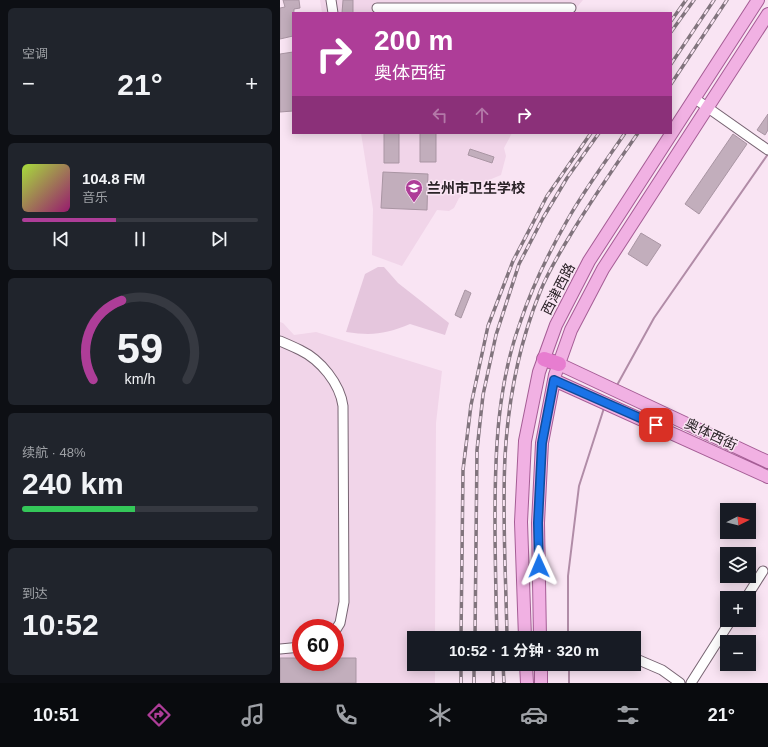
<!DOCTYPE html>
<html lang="zh">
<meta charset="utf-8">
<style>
body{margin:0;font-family:Helvetica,"Noto Sans SC",sans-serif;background:#20242c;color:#f1f3f6;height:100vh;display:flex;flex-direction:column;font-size:15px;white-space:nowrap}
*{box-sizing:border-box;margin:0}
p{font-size:13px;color:#9ea1a6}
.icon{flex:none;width:22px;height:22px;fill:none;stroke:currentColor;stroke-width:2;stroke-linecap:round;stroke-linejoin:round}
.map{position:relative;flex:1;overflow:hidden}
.details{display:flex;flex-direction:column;gap:8px;padding:8px;background:#0d0f14;width:280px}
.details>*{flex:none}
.guide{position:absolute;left:12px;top:12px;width:380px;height:122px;border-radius:0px;box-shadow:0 2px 10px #0003;background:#ae3d98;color:#fff;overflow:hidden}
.needle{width:26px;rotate:84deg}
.buttons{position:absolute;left:440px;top:503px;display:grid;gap:8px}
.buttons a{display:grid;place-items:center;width:36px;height:36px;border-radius:0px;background:#171b24;box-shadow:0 2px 10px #0003;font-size:20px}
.speed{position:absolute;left:12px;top:619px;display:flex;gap:8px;font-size:20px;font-weight:700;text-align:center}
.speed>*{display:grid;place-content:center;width:52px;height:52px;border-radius:50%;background:#171b24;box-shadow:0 2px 10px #0003;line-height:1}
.speed .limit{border:6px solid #d22;background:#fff;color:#111}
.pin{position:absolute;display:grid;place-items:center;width:34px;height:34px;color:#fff;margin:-17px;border-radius:8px;box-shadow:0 2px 6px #0006}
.me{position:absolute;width:44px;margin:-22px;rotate:359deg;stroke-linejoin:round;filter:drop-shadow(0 0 3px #0008)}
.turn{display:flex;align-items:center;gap:14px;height:84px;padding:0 16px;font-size:18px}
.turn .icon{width:52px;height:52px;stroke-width:2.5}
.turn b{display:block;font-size:28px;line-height:34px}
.lanes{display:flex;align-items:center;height:38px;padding:0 16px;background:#0003;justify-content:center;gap:20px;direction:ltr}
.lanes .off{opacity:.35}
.big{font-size:30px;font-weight:700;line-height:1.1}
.details .widget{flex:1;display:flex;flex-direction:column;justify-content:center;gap:6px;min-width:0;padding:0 14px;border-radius:6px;background:#20242c}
.details .dial{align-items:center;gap:0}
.dial svg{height:104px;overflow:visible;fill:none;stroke:#363941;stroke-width:7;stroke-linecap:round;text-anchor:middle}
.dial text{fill:#f1f3f6;stroke:none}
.song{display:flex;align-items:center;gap:12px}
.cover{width:48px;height:48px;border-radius:6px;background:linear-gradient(135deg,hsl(80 70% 55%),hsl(320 70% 35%))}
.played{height:4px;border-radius:2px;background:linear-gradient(90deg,#ae3d98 40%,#363941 40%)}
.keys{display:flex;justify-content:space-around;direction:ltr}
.heat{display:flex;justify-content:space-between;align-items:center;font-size:22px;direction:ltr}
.charge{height:6px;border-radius:3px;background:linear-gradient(90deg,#34c759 48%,#363941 0)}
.trip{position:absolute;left:127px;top:631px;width:234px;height:40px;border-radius:0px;background:#171b24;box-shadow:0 2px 10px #0003;font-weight:700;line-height:40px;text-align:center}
.dock{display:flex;height:64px;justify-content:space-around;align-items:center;background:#090b0e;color:#9ea1a6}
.dock .icon{width:28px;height:28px}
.dock .current{color:#ae3d98}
.dock b{font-size:18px;color:#f1f3f6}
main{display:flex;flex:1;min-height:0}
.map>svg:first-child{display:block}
.built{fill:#f1d5e9;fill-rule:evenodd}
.green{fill:#e5c6dd}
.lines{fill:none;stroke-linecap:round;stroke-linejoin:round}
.stream{stroke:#b18ca7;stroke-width:2}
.building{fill:#c2aebc;stroke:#a995a3}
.minor-casing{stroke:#776472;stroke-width:11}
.major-casing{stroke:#a55d95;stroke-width:14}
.highway-casing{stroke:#a55d95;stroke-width:16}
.minor{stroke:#fff;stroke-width:9}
.major{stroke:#f1b1e3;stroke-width:12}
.highway{stroke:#e77dd0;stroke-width:14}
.rail-casing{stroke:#81747d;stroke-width:3.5}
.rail{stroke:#f9e4f3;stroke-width:2;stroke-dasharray:6;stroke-linecap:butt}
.route-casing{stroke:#114b97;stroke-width:10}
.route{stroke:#1a73e8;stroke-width:7}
.labels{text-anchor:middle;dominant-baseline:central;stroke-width:3;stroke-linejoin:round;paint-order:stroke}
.poi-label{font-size:14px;font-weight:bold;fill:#2a2227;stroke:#f9e4f3;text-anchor:start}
.street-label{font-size:14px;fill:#2a2227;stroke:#f9e4f3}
</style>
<main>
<section class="details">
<div class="widget"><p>空调</p>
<div class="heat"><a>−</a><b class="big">21°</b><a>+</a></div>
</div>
<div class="widget">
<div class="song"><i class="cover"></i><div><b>104.8 FM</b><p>音乐</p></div></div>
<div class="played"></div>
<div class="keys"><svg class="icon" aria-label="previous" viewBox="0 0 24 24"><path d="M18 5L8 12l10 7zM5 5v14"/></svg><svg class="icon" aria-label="pause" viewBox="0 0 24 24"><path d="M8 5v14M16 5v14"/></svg><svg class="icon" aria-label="next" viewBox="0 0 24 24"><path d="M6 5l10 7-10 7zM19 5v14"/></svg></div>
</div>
<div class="widget dial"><svg viewBox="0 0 100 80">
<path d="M14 69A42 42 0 1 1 86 69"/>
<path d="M14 69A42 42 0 0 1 36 8" stroke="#ae3d98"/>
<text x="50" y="56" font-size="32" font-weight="700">59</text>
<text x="50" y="72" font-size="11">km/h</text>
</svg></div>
<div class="widget"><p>续航 · 48%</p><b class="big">240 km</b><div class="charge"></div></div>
<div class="widget"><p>到达</p><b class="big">10:52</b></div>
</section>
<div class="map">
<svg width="488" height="683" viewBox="0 0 488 683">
<rect width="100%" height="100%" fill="#f9e4f3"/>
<path class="built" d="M40,0H303L292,13H42Z
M81,133H232L224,148L226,156L221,175L197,185L179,198L174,208L169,211L157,210L122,266L92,255L93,209Z
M0,322L3,323L14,335L36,332L162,371L156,423L155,638H134V664H155V683H0ZM21,628H55V662H21Z"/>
<path class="green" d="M98,267H104L118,283L169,323L165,335L130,324C105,334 93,336 66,332L85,274Z"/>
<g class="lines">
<path class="stream" d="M336,387L374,318L488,154
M288,638V576L299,486L324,408
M289,664V683"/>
</g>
<path class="building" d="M3,0H19L20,8L14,9L13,36L0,39V8L5,7Z
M63,0H73V13H62Z
M13,52V111L0,112V54Z
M488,114V130L485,135L477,130Z
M104,133H119V163H104Z
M140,133H156V162H140Z
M453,134L467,144L419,214L405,204Z
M190,149L214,157L212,163L188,155Z
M103,172L148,174L147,210L101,208Z
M361,233L381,245L367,266L348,254Z
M185,290L191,293L181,318L175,315Z
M0,658H21V662H55V658H76V683H0Z"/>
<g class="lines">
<defs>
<path id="minor" d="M51,0L53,13
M97,8H291
M414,98L488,150
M0,341C7,344 14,347 20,350C41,360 60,384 63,406L64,602L60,623L55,631
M466,598L483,571
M0,649L21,647
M354,658L382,670L400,683
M411,683L451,620"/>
<path id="major" d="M279,364L488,462
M274,380L488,477
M245,638L241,522L245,441L259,372L276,325L309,261L478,0
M260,638L258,523L262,443L275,375L291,330L323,269L488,14
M246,664L247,683
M261,664V683"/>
<path id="highway" d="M264,359L279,364"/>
</defs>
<use href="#minor" class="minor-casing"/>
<use href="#major" class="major-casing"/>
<use href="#highway" class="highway-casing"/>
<use href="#minor" class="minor"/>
<use href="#major" class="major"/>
<use href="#highway" class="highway"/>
<defs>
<path id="rail" d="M391,21L406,0
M391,32L414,0
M391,64L434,0
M391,84L447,0
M181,638L183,470L191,405L208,326L233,261L267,196L311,133
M195,638L197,450L203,395L216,335L239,264L263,218L287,178L319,133
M217,638C216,599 215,559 215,520C215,454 217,386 240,323C252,287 269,252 288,219C305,189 326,161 345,133
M227,638C226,578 222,517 225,457C228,402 239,344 260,292C268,272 280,252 291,234C312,199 335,166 358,133
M213,664V683
M223,664L224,683
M181,683V664
M194,683V664"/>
</defs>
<use href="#rail" class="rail-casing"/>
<use href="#rail" class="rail"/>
</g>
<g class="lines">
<defs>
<path id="route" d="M259,566L258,523L262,443L274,380L376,425"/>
</defs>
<use href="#route" class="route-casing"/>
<use href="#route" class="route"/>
</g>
<defs>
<symbol id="university-pin" viewBox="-11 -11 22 30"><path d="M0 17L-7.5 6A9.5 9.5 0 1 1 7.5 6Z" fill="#ae3d98" stroke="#f9e4f3"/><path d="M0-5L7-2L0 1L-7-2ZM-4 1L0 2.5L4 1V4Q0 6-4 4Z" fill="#fff"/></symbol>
</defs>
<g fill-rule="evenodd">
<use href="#university-pin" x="124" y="178" width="20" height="27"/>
</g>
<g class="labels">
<g class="poi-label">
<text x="147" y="188">兰州市卫生学校</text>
</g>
<g class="street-label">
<text transform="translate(278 289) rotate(-63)">西津西路</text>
<text transform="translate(431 434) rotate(25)">奥体西街</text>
</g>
</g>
</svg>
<div class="buttons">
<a><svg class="needle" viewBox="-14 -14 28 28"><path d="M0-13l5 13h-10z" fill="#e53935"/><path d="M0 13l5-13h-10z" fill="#9ea1a6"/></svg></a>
<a><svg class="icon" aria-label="layers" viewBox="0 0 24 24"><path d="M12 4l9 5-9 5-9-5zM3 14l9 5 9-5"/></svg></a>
<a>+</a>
<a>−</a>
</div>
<div class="speed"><div class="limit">60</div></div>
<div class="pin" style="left:376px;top:425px;background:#d93025"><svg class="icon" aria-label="arrive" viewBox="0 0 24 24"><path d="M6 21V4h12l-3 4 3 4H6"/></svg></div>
<svg class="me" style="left:259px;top:566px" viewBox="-20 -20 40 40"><path d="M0-17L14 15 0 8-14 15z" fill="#1a73e8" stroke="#fff" stroke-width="4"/></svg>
<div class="trip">10:52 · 1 分钟 · 320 m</div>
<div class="guide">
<div class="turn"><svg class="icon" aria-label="right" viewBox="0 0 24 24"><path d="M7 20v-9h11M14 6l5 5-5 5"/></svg><div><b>200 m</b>奥体西街</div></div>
<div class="lanes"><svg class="icon off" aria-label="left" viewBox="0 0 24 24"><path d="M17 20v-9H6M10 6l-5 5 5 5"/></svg><svg class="icon off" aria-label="ahead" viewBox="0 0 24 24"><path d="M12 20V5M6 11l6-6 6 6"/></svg><svg class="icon" aria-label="right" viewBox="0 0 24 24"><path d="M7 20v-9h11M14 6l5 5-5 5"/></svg></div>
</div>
</div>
</main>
<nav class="dock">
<b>10:51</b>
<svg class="icon current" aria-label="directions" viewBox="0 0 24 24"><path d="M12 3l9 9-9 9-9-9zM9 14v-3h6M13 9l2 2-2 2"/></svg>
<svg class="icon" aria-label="music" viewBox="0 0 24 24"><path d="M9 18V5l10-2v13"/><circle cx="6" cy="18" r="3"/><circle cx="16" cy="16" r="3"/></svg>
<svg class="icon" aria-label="phone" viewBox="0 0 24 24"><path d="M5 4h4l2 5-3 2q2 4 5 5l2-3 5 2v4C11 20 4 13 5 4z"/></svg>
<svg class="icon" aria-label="climate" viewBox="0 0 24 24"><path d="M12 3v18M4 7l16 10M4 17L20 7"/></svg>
<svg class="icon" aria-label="car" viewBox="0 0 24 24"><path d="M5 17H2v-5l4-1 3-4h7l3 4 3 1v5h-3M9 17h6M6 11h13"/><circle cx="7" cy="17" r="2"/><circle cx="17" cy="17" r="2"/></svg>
<svg class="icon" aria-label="filters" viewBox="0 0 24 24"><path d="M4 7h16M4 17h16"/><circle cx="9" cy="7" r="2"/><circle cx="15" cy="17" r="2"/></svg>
<b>21°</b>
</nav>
